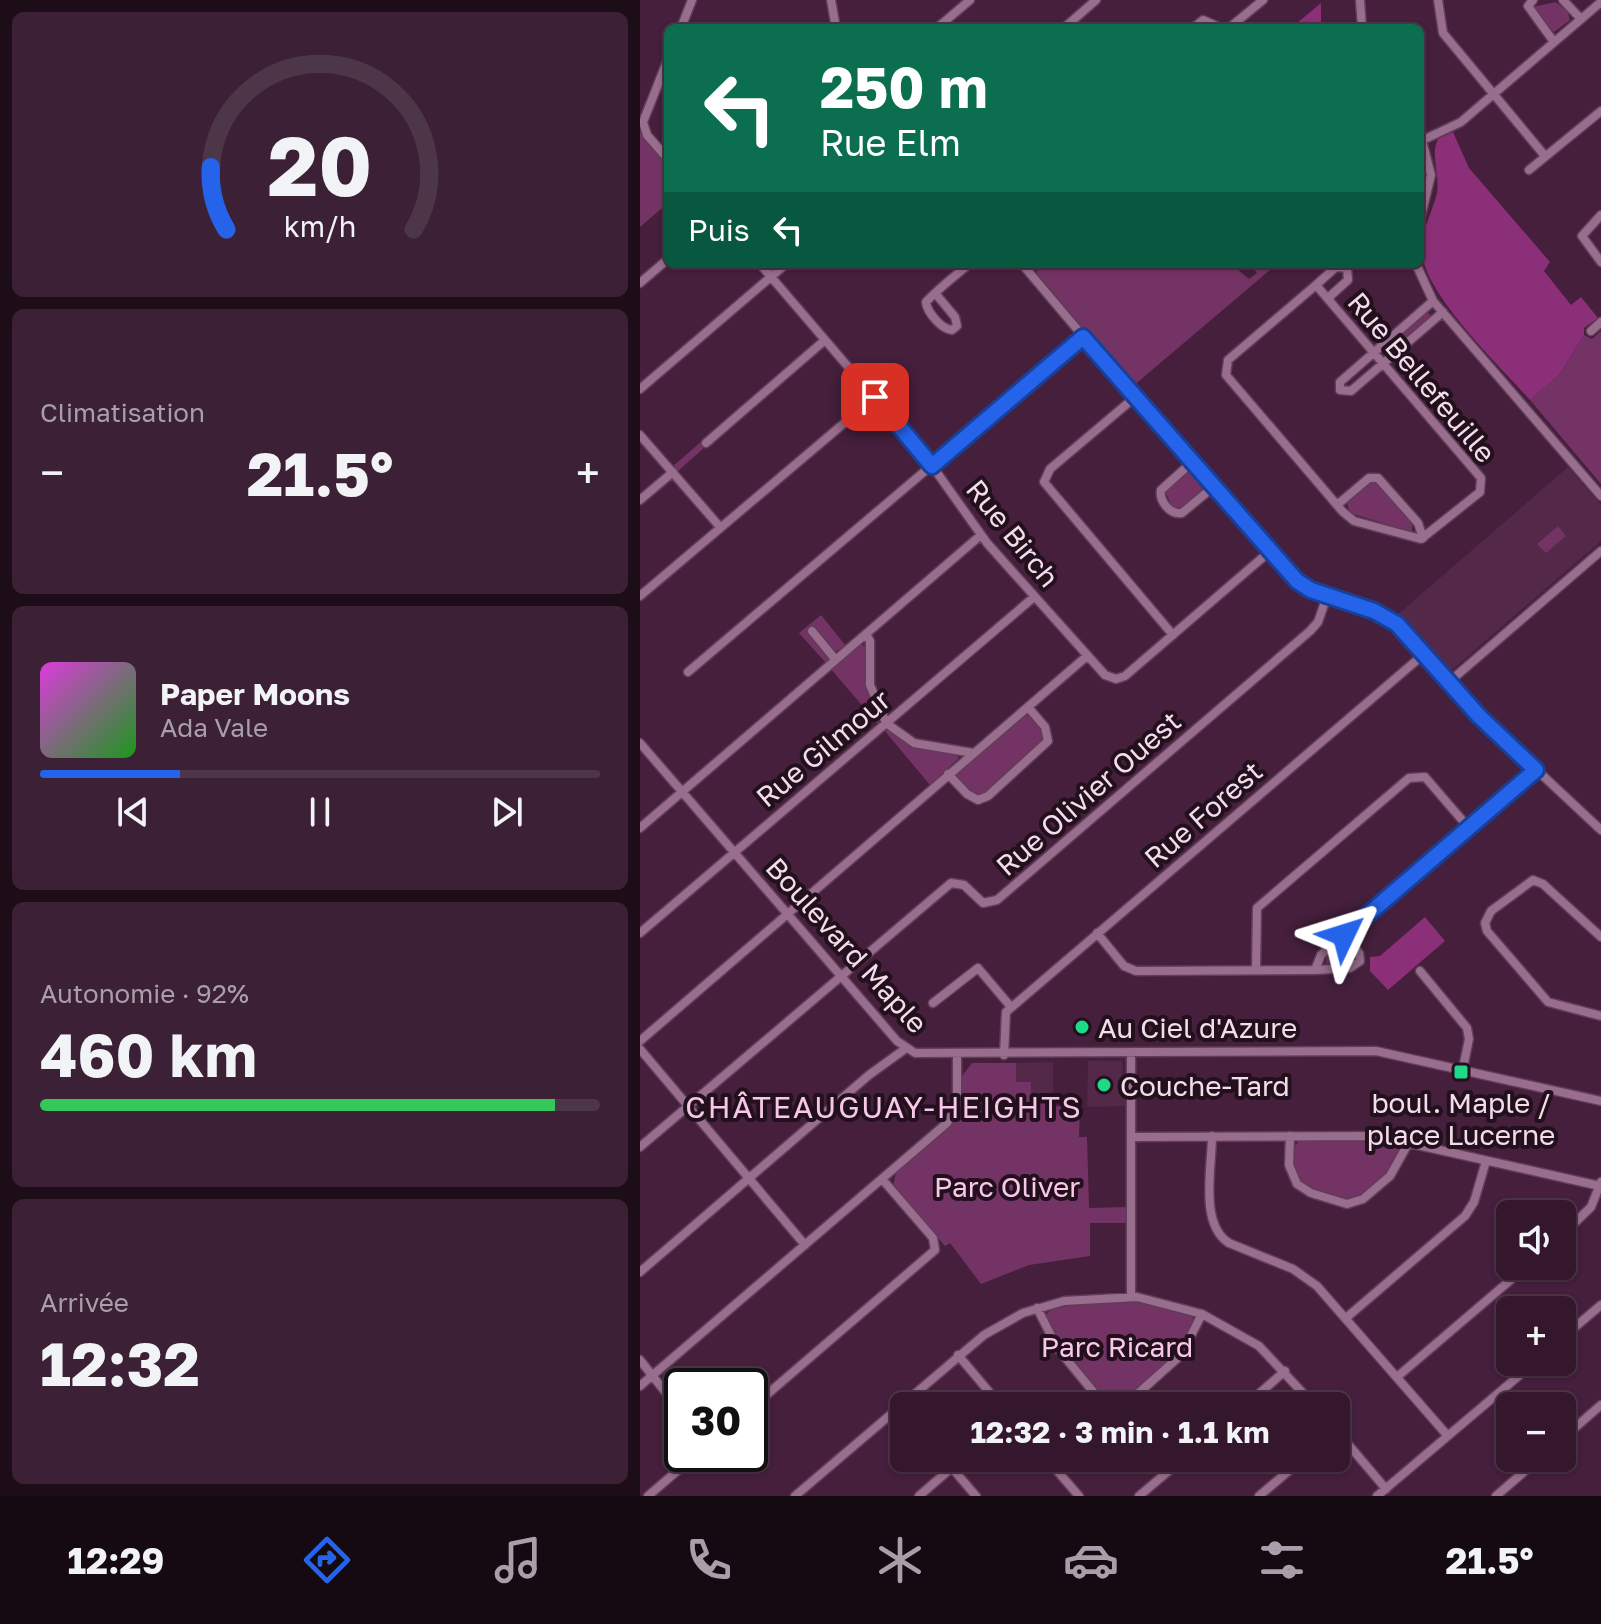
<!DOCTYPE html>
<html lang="fr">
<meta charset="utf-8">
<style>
body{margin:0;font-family:"Golos Text",sans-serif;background:#3c2035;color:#f1f3f6;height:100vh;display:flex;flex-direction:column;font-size:30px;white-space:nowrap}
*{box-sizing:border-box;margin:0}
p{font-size:26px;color:#a99faa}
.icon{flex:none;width:44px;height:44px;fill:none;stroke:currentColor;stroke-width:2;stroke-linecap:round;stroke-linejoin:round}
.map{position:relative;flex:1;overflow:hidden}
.panel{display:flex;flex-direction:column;gap:12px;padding:12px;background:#1d0d19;width:640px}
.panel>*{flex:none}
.top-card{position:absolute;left:24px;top:24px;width:760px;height:244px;border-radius:12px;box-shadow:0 2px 6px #0004,0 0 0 2px #4e3649;background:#0b6e4f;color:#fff;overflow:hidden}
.buttons{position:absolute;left:856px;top:1200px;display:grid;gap:16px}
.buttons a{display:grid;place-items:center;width:80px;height:80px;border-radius:12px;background:#34172d;box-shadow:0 2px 6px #0004,0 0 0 2px #4e3649;font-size:40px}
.speed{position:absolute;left:24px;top:1368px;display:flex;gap:16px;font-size:40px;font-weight:700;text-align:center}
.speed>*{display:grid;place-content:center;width:104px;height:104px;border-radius:50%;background:#34172d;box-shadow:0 2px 6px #0004,0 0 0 2px #4e3649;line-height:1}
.speed .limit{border:4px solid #111;border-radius:12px;background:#fff;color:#111}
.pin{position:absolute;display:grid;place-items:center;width:68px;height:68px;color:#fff;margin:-34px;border-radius:16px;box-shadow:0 4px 12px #0006}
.me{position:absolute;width:88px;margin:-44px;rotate:49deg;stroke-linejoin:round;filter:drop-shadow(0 0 6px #0008)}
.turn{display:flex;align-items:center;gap:28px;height:168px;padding:0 24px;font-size:36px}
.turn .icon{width:104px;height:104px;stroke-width:2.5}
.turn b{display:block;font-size:56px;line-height:68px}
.then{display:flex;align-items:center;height:76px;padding:0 24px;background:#0003;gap:16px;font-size:30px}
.big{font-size:60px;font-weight:700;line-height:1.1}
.panel .tile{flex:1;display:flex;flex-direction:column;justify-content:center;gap:12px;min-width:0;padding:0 28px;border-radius:12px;background:#3c2035}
.panel .dial{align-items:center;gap:0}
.dial svg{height:208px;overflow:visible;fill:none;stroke:#4e3649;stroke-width:7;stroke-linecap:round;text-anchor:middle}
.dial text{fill:#f1f3f6;stroke:none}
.song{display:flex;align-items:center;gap:24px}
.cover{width:96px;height:96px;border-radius:12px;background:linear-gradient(135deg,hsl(300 70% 55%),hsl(120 70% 35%))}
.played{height:8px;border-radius:4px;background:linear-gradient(90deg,#2563eb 25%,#4e3649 25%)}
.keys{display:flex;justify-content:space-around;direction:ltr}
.heat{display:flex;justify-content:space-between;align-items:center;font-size:44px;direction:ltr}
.charge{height:12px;border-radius:6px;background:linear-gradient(90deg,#34c759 92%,#4e3649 0)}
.trip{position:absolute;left:250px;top:1392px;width:460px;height:80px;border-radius:12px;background:#34172d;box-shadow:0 2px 6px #0004,0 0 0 2px #4e3649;font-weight:700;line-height:80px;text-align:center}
.menu{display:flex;height:128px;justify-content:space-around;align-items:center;background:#150912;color:#a99faa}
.menu .icon{width:56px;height:56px}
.menu .selected{color:#2563eb}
.menu b{font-size:36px;color:#f1f3f6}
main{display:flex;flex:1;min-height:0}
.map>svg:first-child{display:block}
.built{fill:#532849}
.green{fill:#743365}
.forest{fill:#8b2f78}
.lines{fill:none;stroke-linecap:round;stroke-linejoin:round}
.minor-casing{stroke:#5f3e58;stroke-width:11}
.minor{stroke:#996d8d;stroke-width:8}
.route-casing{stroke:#184099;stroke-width:20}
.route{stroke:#2563eb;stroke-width:14}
.poi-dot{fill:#1dd988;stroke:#22111d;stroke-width:3}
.labels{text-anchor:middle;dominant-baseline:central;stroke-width:8;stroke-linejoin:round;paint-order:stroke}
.street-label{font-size:28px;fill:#f5dced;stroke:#22111d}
.poi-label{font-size:28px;fill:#f5dced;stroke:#22111d;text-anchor:start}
.park-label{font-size:28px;fill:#fac7eb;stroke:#22111d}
.neighbourhood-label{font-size:30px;letter-spacing:2px;fill:#f7c6e8;stroke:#22111d}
</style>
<main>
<section class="panel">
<div class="tile dial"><svg viewBox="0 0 100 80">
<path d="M14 69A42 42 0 1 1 86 69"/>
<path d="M14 69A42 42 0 0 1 8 45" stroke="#2563eb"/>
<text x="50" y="56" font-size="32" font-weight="700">20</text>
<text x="50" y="72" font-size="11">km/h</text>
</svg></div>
<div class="tile"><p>Climatisation</p>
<div class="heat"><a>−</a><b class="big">21.5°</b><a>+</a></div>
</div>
<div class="tile">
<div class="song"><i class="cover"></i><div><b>Paper Moons</b><p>Ada Vale</p></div></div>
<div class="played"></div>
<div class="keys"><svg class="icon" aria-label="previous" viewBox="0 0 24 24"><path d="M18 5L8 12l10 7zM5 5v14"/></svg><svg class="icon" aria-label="pause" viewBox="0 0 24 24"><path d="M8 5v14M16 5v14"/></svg><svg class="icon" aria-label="next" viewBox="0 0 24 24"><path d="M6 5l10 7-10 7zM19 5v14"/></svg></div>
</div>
<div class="tile"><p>Autonomie · 92%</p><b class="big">460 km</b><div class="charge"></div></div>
<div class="tile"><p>Arrivée</p><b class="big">12:32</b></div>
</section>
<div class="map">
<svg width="961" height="1496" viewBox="0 0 961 1496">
<rect width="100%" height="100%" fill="#451f3c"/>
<path class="built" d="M928,467L961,505V541L813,669H806L756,616Z
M448,1061H482L486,1106L447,1107Z
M413,1062V1106L375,1105L376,1063Z"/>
<path class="green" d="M915,2L927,10L930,20L914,32L893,7Z
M0,132L28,166V203L0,227Z
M405,264H591L609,279L617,273L610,264H637L492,387L396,272Z
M786,311L792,317L750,353L746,352L745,347Z
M961,331V484L890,400L919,375L944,335L952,339Z
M62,441L66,446L37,472L32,467Z
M550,471L563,490L542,508L532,507L525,491Z
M732,481L737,482L772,524V532L710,513L707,503Z
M918,526L926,536L906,553L897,544Z
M181,615L206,646L194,652L186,663L159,633Z
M221,644L226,647L227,686L239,716L238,724L190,668Z
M390,715L402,728L405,738L400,746L345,793L336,795L317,779L316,773L381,717Z
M246,728L271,746L314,752L319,758L290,785L244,730Z
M702,945L715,959L706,964H686V957Z
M332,1063H376V1082H391V1095L413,1094V1106L440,1107L439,1137H447L449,1208L487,1207V1223H450V1256L389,1265L341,1284L310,1243L305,1246L253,1187L256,1172L317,1117L322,1076Z
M662,1139H732L757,1144L762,1150C751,1168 740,1186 720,1196C704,1204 667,1194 657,1178C651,1168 652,1158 653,1147Z
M493,1301L551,1314L554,1321L533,1357L478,1406H470L419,1346L405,1315L415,1307Z"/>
<path class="forest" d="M681,3V28H651Z
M813,132L829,168L910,262L904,271L931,305L941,297L958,318L944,328V335L919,375L890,400C861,367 784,294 782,252C781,231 792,213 797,193C800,175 790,154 798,139Z
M785,917L805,941L748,990L730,971V957L740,956Z"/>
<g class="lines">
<defs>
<path id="minor" d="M191,0L196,28
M720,0L722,28
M798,0L803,33L905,156
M893,0L888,6L914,42
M923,0L941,19
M41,28L52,0
M297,28L330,0
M424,28L456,0
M553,28L563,20L581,28
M589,28L623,0
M28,59L3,122L7,135L28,159
M780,133L791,175L780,220
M783,140L821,122L961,2
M889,170L961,111
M961,215L942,236L961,262
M120,264L288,460L347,543L465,675L476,679L485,676L629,552
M382,264L530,439L652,576L671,590L734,611L757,624L839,716L961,830
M776,264L793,301L961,496
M0,283L28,259
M676,285L841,478L840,492L781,539L714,521L703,512L586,375L588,360Z
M676,285L696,267L707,268L708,280L688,298
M295,293L315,317L317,326L312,330C301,329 287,312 286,302C299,288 315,276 329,264
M793,301L700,382V390L711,391L803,312
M951,331L961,322
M0,389L146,264
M494,398L410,469L404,482L533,635
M0,435L80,527
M66,443L185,340
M551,463L521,490C519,501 530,515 542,513L572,488
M0,500L33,472
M697,505L729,478H738L778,523L783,538
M0,596L235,397
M172,631L195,659
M226,634L230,641V685L246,723L274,743L333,753
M48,672L443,337
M809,682L961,551
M0,743L257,1041L275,1053L736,1051L961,1101
M308,774L327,794L338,800L348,796L408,741L405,727L388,707
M0,828L341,535
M0,933L394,597
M457,933L484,966L496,971L675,970L681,955L896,770
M961,937L903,884L893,880L851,911L845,923L847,931L908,1002L961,1016
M616,970L617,908L769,778L785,777L829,828
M675,970L710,968L720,961L719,953L704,935
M780,971L827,1028L829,1039L823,1068
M293,1003L338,968L371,1007
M0,1041L447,656
M0,1049L165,1245
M491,1053V1297
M364,1055L366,1012L784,654
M572,1136C572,1167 559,1224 589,1243L653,1269L677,1286L807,1435
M650,1136L649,1165L657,1184L671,1193L707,1204L723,1199L750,1176L769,1142
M491,1137L737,1136L960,1186
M0,1147L311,883L324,885L343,903L357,900L670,631L678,622L687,596
M922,1235L951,1207L961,1182
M0,1272L229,1075L265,1049
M397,1308L418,1349L465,1406
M706,1318L825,1216L834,1202L846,1161
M922,1338L961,1305
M318,1355L361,1406
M0,1360L42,1413
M757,1377L887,1266
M0,1386L307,1123L317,1106V1056
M484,1406L541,1355L562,1314
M605,1406L645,1371
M110,1409L295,1250L293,1238L242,1179
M696,1430L746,1489
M922,1439L961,1405
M406,1458L439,1496
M414,1467L424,1458
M312,1468L336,1496
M8,1496L57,1454
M155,1496L344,1335L383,1313L424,1301L497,1297L562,1314L619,1346L675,1406
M279,1496L323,1458
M499,1496L544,1458
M619,1496L664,1458
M737,1496L895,1362
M856,1496L900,1458"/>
</defs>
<use href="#minor" class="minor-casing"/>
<use href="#minor" class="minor"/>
</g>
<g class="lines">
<defs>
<path id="route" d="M235,397L292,466L443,337L657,581L671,590L734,611L757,624L839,716L896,770L704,935"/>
</defs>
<use href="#route" class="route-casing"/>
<use href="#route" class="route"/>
</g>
<g class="poi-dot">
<circle cx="442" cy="1027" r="8"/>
<rect x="813" y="1064" width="16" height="16" rx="4"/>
<circle cx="464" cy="1085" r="8"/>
</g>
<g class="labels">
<g class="street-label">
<text transform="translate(782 377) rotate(50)">Rue Bellefeuille</text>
<text transform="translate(373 533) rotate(51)">Rue Birch</text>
<text transform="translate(183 748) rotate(-40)">Rue Gilmour</text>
<text transform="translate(448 793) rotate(-41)">Rue Olivier Ouest</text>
<text transform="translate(563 814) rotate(-41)">Rue Forest</text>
<text transform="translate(207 945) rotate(48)">Boulevard Maple</text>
</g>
<g class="poi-label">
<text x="458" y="1027">Au Ciel d'Azure</text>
<text x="480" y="1085">Couche-Tard</text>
<text x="821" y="1102" text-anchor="middle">boul. Maple /<tspan x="821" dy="32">place Lucerne</tspan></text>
</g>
<g class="park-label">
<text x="367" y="1186">Parc Oliver</text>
<text x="477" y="1346">Parc Ricard</text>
</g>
<g class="neighbourhood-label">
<text x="244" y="1107">CHÂTEAUGUAY-HEIGHTS</text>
</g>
</g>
</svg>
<div class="buttons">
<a><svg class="icon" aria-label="sound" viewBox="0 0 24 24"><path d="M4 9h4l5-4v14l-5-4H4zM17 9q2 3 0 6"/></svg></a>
<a>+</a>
<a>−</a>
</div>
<div class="speed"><div class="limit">30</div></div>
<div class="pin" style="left:235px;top:397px;background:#d93025"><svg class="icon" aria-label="arrive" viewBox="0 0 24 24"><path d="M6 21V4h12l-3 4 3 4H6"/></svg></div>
<svg class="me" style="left:704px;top:935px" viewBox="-20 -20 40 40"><path d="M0-17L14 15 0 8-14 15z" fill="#2563eb" stroke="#fff" stroke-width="4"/></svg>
<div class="trip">12:32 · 3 min · 1.1 km</div>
<div class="top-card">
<div class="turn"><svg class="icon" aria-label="left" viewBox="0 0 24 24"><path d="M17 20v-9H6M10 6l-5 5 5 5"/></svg><div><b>250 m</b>Rue Elm</div></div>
<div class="then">Puis<svg class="icon" aria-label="left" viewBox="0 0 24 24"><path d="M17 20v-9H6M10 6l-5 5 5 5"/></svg></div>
</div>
</div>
</main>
<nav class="menu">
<b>12:29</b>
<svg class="icon selected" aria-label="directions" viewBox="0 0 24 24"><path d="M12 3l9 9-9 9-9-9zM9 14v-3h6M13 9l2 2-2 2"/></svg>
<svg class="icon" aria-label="music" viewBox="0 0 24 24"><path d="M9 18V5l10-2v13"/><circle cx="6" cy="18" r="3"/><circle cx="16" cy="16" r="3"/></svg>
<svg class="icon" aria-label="phone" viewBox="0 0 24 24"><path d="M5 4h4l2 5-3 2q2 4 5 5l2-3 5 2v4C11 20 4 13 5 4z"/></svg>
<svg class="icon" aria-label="climate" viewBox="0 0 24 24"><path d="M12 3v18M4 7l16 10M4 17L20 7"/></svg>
<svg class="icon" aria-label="car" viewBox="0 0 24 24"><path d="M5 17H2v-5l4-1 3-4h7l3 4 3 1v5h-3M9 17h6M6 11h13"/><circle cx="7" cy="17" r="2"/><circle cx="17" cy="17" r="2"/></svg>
<svg class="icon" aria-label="filters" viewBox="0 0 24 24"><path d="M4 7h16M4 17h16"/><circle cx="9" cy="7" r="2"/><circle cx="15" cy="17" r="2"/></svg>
<b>21.5°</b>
</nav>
